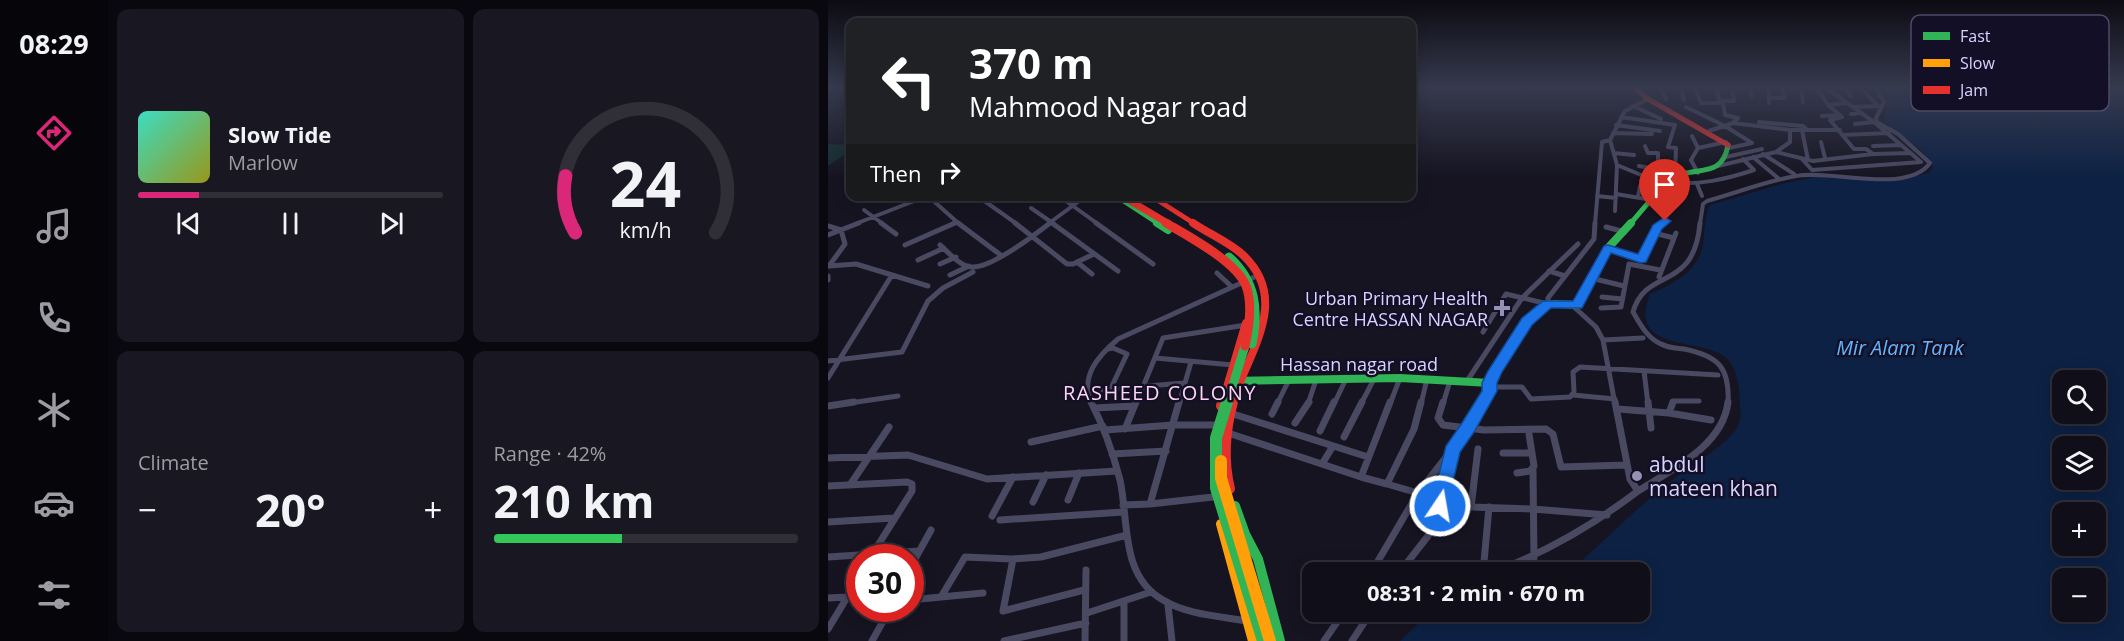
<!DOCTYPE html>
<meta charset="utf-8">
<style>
body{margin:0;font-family:"Open Sans",sans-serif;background:#191822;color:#f1f3f6;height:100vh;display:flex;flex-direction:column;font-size:22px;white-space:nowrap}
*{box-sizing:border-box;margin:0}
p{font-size:20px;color:#9c9ca2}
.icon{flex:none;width:33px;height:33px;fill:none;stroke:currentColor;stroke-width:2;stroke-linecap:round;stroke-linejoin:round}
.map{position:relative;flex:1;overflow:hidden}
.sheet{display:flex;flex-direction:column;gap:9px;padding:9px;background:#09080e;width:720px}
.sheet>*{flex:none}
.top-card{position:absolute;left:18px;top:18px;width:570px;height:183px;border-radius:12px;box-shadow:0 3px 15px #0003,0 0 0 2px #302f38;background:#202124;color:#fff;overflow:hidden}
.tools{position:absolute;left:1224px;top:370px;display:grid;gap:12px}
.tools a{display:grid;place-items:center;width:54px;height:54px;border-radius:12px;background:#100f19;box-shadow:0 3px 15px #0003,0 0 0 2px #302f38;font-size:30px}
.speed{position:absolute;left:18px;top:544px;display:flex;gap:12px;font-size:30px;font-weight:700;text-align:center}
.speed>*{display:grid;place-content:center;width:78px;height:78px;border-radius:50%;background:#100f19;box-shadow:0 3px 15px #0003,0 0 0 2px #302f38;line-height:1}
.speed .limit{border:9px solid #d22;background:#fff;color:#111}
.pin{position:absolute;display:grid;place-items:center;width:51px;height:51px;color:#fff;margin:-62px -26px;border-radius:50% 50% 50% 0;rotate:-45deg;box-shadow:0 0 6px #0007}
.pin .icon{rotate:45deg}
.me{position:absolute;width:66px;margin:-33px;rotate:12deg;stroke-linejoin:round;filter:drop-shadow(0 0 4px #0008)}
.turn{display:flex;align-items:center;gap:21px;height:126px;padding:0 24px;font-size:27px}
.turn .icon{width:78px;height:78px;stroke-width:2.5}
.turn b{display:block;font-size:42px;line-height:51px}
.then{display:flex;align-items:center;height:57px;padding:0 24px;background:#0003;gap:12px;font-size:22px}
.big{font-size:45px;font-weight:700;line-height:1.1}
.sheet .widget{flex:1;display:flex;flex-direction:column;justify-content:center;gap:9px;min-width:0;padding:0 21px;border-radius:12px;background:#191822}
.sheet .dial{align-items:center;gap:0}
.dial svg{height:156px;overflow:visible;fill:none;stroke:#302f38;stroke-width:7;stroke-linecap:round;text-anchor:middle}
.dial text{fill:#f1f3f6;stroke:none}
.song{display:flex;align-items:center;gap:18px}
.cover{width:72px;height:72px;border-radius:9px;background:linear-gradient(135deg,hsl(170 70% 55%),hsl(60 70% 35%))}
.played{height:6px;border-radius:3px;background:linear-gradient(90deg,#db2777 20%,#302f38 20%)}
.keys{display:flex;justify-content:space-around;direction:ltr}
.heat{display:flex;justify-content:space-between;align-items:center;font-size:33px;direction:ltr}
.charge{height:9px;border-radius:4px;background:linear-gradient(90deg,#34c759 42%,#302f38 0)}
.sheet .tiles{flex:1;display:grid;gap:9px;grid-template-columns:repeat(2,1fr)}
.trip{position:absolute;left:474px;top:562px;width:348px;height:60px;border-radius:12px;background:#100f19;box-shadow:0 3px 15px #0003,0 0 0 2px #302f38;font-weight:700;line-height:60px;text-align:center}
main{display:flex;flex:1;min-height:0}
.menu{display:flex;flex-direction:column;width:108px;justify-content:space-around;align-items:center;background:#06060a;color:#9c9ca2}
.menu .icon{width:42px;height:42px}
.menu .selected{color:#db2777}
.menu b{font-size:27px;color:#f1f3f6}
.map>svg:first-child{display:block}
.green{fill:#132c2d}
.water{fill:#0d2144;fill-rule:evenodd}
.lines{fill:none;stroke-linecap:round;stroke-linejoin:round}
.street-far2{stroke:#4a4962;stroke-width:4}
.street-far1{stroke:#4a4962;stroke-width:5}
.street{stroke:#4a4962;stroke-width:7}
.fast-far2{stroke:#30b455;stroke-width:5}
.fast-far1{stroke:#30b455;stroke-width:8}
.fast{stroke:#30b455;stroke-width:10}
.slow{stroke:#ff9f0a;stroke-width:10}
.jam-far2{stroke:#e5322d;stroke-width:5}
.jam-far1{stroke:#e5322d;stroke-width:8}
.jam{stroke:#e5322d;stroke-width:10}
.fast-bridge-far1{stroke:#30b455;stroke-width:9}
.fast-bridge{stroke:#30b455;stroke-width:12}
.slow-bridge{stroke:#ff9f0a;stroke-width:12}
.jam-bridge-far1{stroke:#e5322d;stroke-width:7}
.jam-bridge{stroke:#e5322d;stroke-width:9}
.route{fill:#1a73e8;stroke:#114b97;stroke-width:1.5}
.poi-dot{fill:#9591b1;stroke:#130f26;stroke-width:2}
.labels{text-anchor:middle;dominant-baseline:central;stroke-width:5;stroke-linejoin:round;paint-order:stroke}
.poi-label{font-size:18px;fill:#d9d4ff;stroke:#130f26;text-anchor:end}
.street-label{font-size:18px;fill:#d9d4ff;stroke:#130f26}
.water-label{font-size:20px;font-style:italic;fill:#62b6ff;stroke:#130f26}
.neighbourhood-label{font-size:20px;letter-spacing:1.5px;fill:#ffd6f0;stroke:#130f26}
.near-poi-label{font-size:21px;fill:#d9d4ff;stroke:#130f26;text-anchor:start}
.key{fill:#130f26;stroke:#4e4a67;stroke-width:1.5}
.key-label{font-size:16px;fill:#d9d4ff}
</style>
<main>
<nav class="menu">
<b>08:29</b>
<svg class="icon selected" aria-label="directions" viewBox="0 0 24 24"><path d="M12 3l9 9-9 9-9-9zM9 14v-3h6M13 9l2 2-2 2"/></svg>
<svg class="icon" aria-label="music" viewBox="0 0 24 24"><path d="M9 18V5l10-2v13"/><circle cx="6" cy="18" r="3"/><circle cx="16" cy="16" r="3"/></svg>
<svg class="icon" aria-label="phone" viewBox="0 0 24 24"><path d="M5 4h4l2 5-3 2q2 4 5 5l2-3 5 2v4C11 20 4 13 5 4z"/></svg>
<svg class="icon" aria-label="climate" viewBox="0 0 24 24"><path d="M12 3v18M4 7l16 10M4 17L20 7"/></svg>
<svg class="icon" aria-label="car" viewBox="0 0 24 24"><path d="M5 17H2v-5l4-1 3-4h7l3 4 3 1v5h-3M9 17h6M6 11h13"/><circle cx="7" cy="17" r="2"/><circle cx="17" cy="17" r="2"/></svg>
<svg class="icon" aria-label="filters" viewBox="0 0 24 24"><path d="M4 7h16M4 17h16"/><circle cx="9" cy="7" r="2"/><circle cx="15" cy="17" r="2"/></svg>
</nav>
<section class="sheet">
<div class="tiles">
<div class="widget">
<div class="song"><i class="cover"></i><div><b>Slow Tide</b><p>Marlow</p></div></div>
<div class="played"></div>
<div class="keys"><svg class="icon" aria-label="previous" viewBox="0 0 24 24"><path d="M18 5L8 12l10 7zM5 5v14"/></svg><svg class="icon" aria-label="pause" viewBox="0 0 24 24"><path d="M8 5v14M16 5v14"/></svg><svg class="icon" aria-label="next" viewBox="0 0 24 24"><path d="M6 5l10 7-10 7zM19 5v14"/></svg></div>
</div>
<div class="widget dial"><svg viewBox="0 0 100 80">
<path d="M14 69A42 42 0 1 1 86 69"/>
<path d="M14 69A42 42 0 0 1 9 40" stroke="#db2777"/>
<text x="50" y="56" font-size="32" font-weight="700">24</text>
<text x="50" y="72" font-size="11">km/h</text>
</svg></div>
<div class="widget"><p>Climate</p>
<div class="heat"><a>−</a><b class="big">20°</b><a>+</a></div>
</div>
<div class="widget"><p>Range · 42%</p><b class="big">210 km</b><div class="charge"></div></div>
</div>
</section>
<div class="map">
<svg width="1296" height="641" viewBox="0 0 1296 641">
<rect width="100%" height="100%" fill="#161421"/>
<path class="green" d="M0,144L22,145V151L0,166Z"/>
<path class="water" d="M1051,88H1164L1189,97L1163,99L1189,101L1211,91L1237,97L1229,88H1296V641H572L591,623L615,612H812V573H739C773,545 804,512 838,485C860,467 889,452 907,431C913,423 913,414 912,405C912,391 910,372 901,361C882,335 797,357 822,294C845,284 872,271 875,243C877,229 876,218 882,205L957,183L988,177L1076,180L1102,172L1105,166L1094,151L1056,122L1058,103L1050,91ZM1234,381H1268V414H1234ZM1234,447H1268V480H1234ZM1234,513H1268V546H1234ZM1234,579H1268V612H1234Z"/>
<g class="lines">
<path class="street-far2" d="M832,88L838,99
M853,88L856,100
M867,88L873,103H895L897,115L910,118L905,123
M888,88L891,99
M922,88L924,96
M940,88L941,103
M973,88L975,102
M989,88L1000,105L1014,117
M998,88L1046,122L1093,162
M1016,88L1023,96
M941,98H957L955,88
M891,101H906L904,88
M1000,105L1019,103
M805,106L833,119
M858,107L897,126L924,143
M1026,107L1050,106L1033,88
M1023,114L1033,113
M994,116L1010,115
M793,117L847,125L840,147L848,148L847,177
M1014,117L1002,120L1026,149H1038L1045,154
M931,122L975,126L979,130
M1027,124L1046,122
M788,125L832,131
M974,130L980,160
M881,131L905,123L962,130H1012
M785,133L824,134
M1014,135L1061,133
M864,136L870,148
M782,140L789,165L818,177L830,168V154
M993,142L997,158
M817,146L820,153H830
M1045,146L1073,145
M901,148L924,143
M948,152L985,161L1045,154L1083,153
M786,153L806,155
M935,154L966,174
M898,157L934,149
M925,157L950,178
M974,159L984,170L1093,162
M811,166L827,169
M890,166L948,152L962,142V130
M823,173L845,178
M870,173L863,160L870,148L898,142
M841,182C871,186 898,179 926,170L915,159
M869,184L874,196
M788,194L824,200
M100,196L129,222L124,224
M231,196L270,224
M769,196L788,198
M810,197L812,186
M155,200L189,224
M203,208L226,224
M36,210L55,224
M787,211L789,165
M129,222L132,224
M27,224L99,196
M220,224L258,196
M767,224L774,142L782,140L797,111L820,99
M832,224L837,221
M872,224L875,204L879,201C908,193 938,181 968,176C1003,169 1079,195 1102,163L1070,134L1049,122L1048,118L1056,102L1047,88"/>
<path class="street-far1" d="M53,223L68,234
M130,223L174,256
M187,223L239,264H245L266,254
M224,223L290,271
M268,223L325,264
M872,223C866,293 818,266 805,312C812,324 819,338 833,344C840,348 848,348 856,349C891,356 902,368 900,404
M0,226L13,230L17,244L1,266
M778,227L797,232
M826,233L846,238
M0,235L31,223
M77,245L127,223
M112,245C120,252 132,266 143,267C163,269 206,235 222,223
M780,248L813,259L829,227L834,223
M90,260L116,248
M249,262L264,274
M112,264L128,257
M1,266L28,264L100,286
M721,271L737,276
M389,273L404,287
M122,275L141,266
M0,276V280
M831,277L848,233
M763,278L796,286
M774,297L794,299
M746,307L768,327L775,340
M773,308L793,307L801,264L832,270
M655,332L678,294L720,304V298L766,239L767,223
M280,349L285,348L299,354L283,388
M327,358L405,365
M0,361L74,352L100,301L115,288L145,272
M816,371L820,404
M0,378L64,275
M639,381L694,298L750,244
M662,387H694L703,399L742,397L746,392L745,372L752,367L890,375
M258,391L356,383
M745,395L787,399
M15,404L70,396
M264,404C251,377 270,356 290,339L431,275
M308,404L335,338L418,325
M351,404L363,362
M449,404L461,380
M480,404L488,380
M506,404L518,379
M533,404L546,379
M562,404L572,378
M593,404L599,379
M615,404L622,381
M653,404L662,385
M787,404L775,340L815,338
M845,404L846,401H871"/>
<path class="street" d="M263,402C276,427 285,453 292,480C301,521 292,576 335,600C360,615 391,616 419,621
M562,402L533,477L559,484L586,429L593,402
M615,402L610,418L615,425L656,430L718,429L725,434L733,467L799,465
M787,402L802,479L810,491C843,470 895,446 900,402
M820,402L823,428
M0,406L26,402
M267,408L306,406
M790,409L841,413L883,420
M402,413L540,457
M841,413L845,402
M444,414L450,402
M467,423L481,402
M297,429L308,402
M277,430L345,425H387
M492,431L506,402
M400,433L533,477
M516,437L534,402
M203,442L275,426
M675,453H704
M284,454L338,451
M0,458L80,455L159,479L289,471
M494,464L505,446
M705,470L706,558
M689,473L702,471L706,466L701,434
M559,484L590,493L623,451
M22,485L61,427
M0,486L79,482L84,484V491L42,558
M240,500L251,473
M205,502L218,475
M322,504L385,497
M295,505L322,504L351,402
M612,506L705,509L779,515
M643,507L650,449
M164,516L185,477
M172,520L296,512
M0,522L66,518
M0,557L91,551
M185,559L175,611L256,590
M82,568L103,530
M543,573L590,493
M571,573L600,536L612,506L624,450L654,402
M655,573L661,507
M663,573C717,553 764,526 810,491
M113,597L155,593
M0,598L19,597
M82,600L113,597L137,557L184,559L213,557L299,535
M296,601V641
M340,605L344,641
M259,613L323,592
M0,629L32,576
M44,641L62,609
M176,641L258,623
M257,641L258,570
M496,641L516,612
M524,641L543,612"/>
<path class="fast-far2" d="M288,196L331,224
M802,224C814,211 830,189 844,179C865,164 894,181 900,145"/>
<path class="fast-far1" d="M329,223L340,230
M401,381L572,378L662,383C674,362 692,322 712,308C722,301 738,305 749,305L780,248L803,223"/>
<path class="fast" d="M407,506L417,534L430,559L452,641"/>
<path class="slow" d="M393,524L425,641"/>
<path class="jam-far2" d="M807,88L820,99L900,145
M323,196L367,224"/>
<path class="jam-far1" d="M365,223C381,234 401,242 415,255C464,301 419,354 404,404
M394,404L418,323"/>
<path class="jam" d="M393,406L394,402
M402,489C395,460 397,431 405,402"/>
<path class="fast-bridge-far1" d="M401,257C428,281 431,310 424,344
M399,404L417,346"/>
<path class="fast-bridge" d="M399,402L388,438V488L435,641"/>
<path class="slow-bridge" d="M393,461V478L442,641"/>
<path class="jam-bridge-far1" d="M294,196L341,224"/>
<path class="jam-bridge" d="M338,223C360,236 409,262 418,286C425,304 421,328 417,346"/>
</g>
<linearGradient id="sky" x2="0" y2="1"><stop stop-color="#0c0b12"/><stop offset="0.49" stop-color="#363a4e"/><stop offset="1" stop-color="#363a4e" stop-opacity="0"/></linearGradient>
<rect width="1296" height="178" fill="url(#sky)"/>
<path class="route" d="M837,217L843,221L834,229L818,262L813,263L783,253L754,308H723L704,325L674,372L669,383V391L646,432L632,452L618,511L612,514L605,511L603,506L618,446L634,423L654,391V383L660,371L694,318L715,301H745L776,246L780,245L810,254L825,225Z"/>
<g class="poi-dot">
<path d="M671 299h6v6h6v6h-6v6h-6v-6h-6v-6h6z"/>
<circle cx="809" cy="476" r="6"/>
</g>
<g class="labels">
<g class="poi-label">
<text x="660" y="298">Urban Primary Health<tspan x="660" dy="21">Centre HASSAN NAGAR</tspan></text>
</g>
<g class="street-label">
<text x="531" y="364">Hassan nagar road</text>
</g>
<g class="water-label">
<text x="1072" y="347">Mir Alam Tank</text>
</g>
<g class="neighbourhood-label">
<text x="332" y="392">RASHEED COLONY</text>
</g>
<g class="near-poi-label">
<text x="821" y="464">abdul<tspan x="821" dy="24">mateen khan</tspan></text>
</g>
</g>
<rect x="1083" y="15" width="198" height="96" rx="9" class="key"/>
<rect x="1095" y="32" width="27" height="8" fill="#30b455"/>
<rect x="1095" y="59" width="27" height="8" fill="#ff9f0a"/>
<rect x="1095" y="86" width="27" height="8" fill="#e5322d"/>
<g class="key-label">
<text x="1132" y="42">Fast</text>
<text x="1132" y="69">Slow</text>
<text x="1132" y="96">Jam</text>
</g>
</svg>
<div class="tools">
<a><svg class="icon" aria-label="search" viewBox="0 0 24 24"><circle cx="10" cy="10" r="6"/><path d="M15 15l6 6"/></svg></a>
<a><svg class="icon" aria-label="layers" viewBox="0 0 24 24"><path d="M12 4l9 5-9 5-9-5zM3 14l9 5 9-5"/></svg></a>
<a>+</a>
<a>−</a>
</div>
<div class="speed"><div class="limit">30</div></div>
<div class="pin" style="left:837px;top:221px;background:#d93025"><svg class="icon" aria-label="arrive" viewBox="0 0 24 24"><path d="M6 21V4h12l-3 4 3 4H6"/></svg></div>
<svg class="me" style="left:612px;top:506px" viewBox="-20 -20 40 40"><circle r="17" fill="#1a73e8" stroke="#fff" stroke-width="3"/><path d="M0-11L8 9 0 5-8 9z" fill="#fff"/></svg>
<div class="trip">08:31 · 2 min · 670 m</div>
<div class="top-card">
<div class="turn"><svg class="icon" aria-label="left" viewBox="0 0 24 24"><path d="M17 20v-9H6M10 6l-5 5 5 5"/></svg><div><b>370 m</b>Mahmood Nagar road</div></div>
<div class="then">Then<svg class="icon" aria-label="right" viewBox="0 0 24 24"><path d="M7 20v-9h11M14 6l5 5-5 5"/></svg></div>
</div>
</div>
</main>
